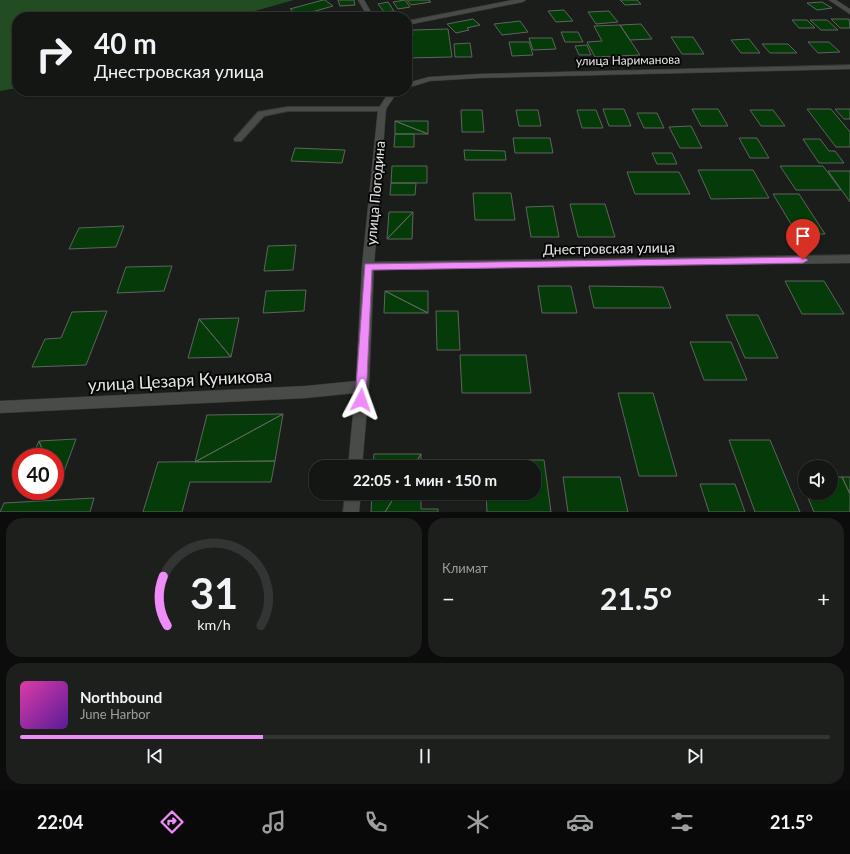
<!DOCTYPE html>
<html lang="ru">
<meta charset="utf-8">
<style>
body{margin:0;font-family:Lato,sans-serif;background:#1d1f1d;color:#f1f3f6;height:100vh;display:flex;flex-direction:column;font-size:15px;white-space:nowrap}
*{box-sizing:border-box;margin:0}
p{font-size:13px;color:#9d9fa0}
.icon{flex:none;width:22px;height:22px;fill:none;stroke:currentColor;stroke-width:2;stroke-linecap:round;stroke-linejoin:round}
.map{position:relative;height:512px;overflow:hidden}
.panel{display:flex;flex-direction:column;gap:6px;padding:6px;background:#0b0c0b;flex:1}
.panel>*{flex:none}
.guide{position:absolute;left:12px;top:12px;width:400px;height:84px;border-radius:16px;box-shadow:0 1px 3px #0004,0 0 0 1px #333534;background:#141614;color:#f1f3f6;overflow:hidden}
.controls{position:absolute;left:798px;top:460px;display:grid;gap:8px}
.controls a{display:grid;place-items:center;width:40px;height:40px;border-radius:50%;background:#141614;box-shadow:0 1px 3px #0004,0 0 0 1px #333534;font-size:20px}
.speed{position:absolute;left:12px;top:448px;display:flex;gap:8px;font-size:20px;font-weight:700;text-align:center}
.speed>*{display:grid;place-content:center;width:52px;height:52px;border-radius:50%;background:#141614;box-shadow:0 1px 3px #0004,0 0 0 1px #333534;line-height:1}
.speed .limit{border:6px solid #d22;background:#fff;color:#111}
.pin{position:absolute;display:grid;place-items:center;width:34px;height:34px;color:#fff;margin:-41px -17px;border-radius:50% 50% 50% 0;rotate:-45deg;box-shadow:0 0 4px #0007}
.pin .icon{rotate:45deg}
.me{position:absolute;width:44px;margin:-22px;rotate:4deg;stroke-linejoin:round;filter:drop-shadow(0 0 3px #0008)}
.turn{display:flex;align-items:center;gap:14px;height:84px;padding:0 16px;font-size:18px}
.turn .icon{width:52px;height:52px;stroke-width:2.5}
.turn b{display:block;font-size:28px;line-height:34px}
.big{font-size:30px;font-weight:700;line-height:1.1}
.panel .tile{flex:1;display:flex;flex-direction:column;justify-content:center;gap:6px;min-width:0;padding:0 14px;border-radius:16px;background:#1d1f1d}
.panel .dial{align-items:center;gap:0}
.dial svg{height:104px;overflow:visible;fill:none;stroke:#333534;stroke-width:7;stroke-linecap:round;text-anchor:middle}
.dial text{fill:#f1f3f6;stroke:none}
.song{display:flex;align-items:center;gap:12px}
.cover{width:48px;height:48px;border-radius:6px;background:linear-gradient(135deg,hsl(320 70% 55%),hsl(270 70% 35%))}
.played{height:4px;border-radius:2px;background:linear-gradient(90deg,#ee8cf8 30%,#333534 30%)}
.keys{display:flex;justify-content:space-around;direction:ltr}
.heat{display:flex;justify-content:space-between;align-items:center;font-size:22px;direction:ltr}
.panel .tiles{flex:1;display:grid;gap:6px;grid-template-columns:1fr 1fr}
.tile:last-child{grid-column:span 2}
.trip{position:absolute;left:309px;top:460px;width:232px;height:40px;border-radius:16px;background:#141614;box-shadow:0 1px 3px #0004,0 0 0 1px #333534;font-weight:700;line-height:40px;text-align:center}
.menu{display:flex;height:64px;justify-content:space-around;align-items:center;background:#080908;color:#9d9fa0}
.menu .icon{width:28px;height:28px}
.menu .current{color:#ee8cf8}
.menu b{font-size:18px;color:#f1f3f6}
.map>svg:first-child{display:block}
.green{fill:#224c22}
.building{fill:#053b09;stroke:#60635f}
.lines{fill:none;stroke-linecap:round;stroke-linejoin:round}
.service-casing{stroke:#373937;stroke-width:2}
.minor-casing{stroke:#373937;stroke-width:1}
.tertiary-casing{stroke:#373937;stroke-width:1}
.service{fill:#484b47;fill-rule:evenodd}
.minor{fill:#484b47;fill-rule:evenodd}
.tertiary{fill:#484b47;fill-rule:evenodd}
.route{fill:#ee8cf8;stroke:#9b5ba1}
.labels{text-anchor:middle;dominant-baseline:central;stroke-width:4;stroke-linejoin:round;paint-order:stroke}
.far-street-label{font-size:12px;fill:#e6e8e6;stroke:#060706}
.street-label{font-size:14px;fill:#e6e8e6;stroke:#060706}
.near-street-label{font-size:17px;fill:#e6e8e6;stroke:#060706}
</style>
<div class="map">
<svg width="850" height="512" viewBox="0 0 850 512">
<rect width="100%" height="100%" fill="#1b1d1b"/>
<path class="green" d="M0,0H294L251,12L248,17H17V88L0,91Z"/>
<path class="building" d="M323,0H325L333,6L298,16L290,9Z
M338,0H354L355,5L340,6Z
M405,0L410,7L398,9L393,2Z
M407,0H429L431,2L411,5Z
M620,0H637L641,4L625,5Z
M388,2L394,11L384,12L378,4Z
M822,2L832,8L817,10L807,3Z
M564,10L573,21L556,22L548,11Z
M609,11L618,22L596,24L588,12Z
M473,19L480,25L467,28L469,30L456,33L447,24Z
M831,19H849L850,28H840Z
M792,20H807L815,28H799Z
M810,20H827L838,30H821Z
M520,21L528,32L502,35L494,24Z
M641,24L652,39L630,40L620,25Z
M620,25L640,55L595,57L587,42L602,41L594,26Z
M448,29L452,57L407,58V35H413L412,30Z
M561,32H578L583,42H565Z
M671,37H693L704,54H682Z
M529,38H552L556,49L533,50Z
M749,39L760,53H741L731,40Z
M509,42H529L533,55L512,56Z
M808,42H829L840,52L818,53Z
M470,43L472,57H455L454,44Z
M762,44H788L797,53H770Z
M587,45L591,55H579L575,46Z
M603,109H624L631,126H609Z
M692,109H718L728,126H701Z
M807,109H831L850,132V147H836Z
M835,109H850V119H844Z
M461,110H482L484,132H462Z
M516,110H538L541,126H519Z
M577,110H596L603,128H582Z
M750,110H773L785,126H761Z
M637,113H657L664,128H644Z
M395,121L428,134H395Z
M395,121H428V134Z
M691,126L702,148H680L669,127Z
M395,134H414V147H394Z
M513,138H550L553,153H515Z
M739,138H757L769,158H750Z
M803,139H820L829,151H835L844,163H819Z
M295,148L345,150L342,163L291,161Z
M464,150L505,151L506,160H465Z
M652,153H672L677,164H657Z
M392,166H427V183H391Z
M780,166H823L841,190H796Z
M698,170H753L769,198L711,199Z
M828,171H850V202Z
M627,172H679L690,194H635Z
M391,183H416L415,195H390Z
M473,193H511L515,220H475Z
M773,194H799L825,234H797Z
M570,204H605L615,237H578Z
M553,206L559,237H531L526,207Z
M389,212H413L387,239Z
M413,212L412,239H387Z
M124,226L116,247L69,249L79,228Z
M296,245L293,270L264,271L268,246Z
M172,266L164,291L117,293L126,267Z
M785,281H824L844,314H802Z
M538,286H571L577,313H542Z
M589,286L663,287L671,308H594Z
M306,290L304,311L263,313L266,291Z
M385,291H428V313Z
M385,291L428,313H384Z
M107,311L86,365L32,367L45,339L61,338L72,312Z
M436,311H458L460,350H437Z
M726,315H758L778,358H745Z
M239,318L231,357L199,319Z
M199,319L231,357L188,358Z
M690,342H731L747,380H704Z
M460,355H526L531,393H462Z
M618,393H653L677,476H639Z
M283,414L195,462L207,415Z
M283,414L275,461L195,462Z
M76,439L58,488L55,481V457H45L39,441Z
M729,440H770L800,512H755Z
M39,441L45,457H32Z
M374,454H421L413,467H373Z
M421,454V467H413Z
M483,460H544L551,512H487L486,493H534V467H484Z
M275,461L271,482H190L182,512H143L158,462Z
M563,477H620L628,512H568Z
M799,477H805V490Z
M831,477H842L850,494V512H814L806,493H831Z
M842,477H850V494Z
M700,484H735L745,512H709Z
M372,493H397L385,512H371Z
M397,493H421V509H438V512H385Z
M94,498L90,512H0L4,503Z"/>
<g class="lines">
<defs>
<path id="service" d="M288,107H382L386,109L382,111H288L264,116L241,141H235L234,139L258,112Z"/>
<path id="minor" d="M358,0H364L374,17H368Z
M513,0H526L523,2L407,25V21Z
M829,0H836L850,9V14Z
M850,255V263L368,270L364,269L362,266L364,263L368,262Z"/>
<path id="tertiary" d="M850,65V69L479,78L430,81L407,88V83L429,77L479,74Z
M390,91H398L386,109L374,266L369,386L362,467H348L355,393L306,398L0,413V401L306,386L356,381L362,266L378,109Z
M345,493H361L359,512H343Z"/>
</defs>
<use href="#service" class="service-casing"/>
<use href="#minor" class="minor-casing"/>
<use href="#tertiary" class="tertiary-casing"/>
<use href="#service" class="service"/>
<use href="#minor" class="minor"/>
<use href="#tertiary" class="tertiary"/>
</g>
<path class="route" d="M803,257L808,260L803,263L372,270L366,400L365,403L361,405L357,403L355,400L365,264Z"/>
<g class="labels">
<g class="far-street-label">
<text transform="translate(628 60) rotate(-1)">улица Нариманова</text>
</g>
<g class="street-label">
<text transform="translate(375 193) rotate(-85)">улица Погодина</text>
<text transform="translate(609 248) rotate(-1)">Днестровская улица</text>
</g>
<g class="near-street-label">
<text transform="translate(180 380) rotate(-3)">улица Цезаря Куникова</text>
</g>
</g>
</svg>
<div class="controls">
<a><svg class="icon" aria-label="sound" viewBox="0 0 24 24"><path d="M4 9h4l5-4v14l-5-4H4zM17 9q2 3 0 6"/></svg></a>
</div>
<div class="speed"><div class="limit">40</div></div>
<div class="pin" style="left:803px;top:260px;background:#d93025"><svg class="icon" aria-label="arrive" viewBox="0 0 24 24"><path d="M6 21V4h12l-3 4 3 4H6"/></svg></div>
<svg class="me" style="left:361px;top:400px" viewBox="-20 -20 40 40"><path d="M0-17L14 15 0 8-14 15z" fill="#ee8cf8" stroke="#fff" stroke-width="4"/></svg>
<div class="trip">22:05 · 1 мин · 150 m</div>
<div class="guide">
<div class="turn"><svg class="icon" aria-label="right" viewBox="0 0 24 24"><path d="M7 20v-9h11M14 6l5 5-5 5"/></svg><div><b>40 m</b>Днестровская улица</div></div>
</div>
</div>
<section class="panel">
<div class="tiles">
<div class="tile dial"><svg viewBox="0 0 100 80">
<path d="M14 69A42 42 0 1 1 86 69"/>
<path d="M14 69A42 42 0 0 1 11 31" stroke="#ee8cf8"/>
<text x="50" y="56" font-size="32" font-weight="700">31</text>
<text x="50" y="72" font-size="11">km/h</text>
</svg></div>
<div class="tile"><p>Климат</p>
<div class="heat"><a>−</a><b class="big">21.5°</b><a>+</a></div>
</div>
<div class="tile">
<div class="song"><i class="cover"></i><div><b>Northbound</b><p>June Harbor</p></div></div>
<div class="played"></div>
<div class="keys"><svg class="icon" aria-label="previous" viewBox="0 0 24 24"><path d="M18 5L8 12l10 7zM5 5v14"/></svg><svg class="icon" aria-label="pause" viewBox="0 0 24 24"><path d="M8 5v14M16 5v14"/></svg><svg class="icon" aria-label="next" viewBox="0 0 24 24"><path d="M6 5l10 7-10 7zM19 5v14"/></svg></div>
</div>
</div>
</section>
<nav class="menu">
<b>22:04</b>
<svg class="icon current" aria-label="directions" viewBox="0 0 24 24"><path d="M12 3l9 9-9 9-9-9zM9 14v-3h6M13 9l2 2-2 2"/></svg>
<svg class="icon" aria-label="music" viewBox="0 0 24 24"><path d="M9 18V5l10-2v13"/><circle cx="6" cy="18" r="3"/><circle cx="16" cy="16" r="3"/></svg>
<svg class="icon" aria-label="phone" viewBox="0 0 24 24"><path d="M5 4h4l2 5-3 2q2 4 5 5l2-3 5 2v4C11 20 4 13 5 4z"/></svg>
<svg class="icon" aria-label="climate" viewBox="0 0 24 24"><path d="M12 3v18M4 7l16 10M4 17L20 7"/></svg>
<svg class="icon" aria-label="car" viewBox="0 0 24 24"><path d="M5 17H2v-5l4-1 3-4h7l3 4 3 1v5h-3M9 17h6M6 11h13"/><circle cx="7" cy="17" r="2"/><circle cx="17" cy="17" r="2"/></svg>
<svg class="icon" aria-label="filters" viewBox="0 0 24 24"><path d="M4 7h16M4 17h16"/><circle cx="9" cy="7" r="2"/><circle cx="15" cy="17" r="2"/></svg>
<b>21.5°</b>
</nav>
